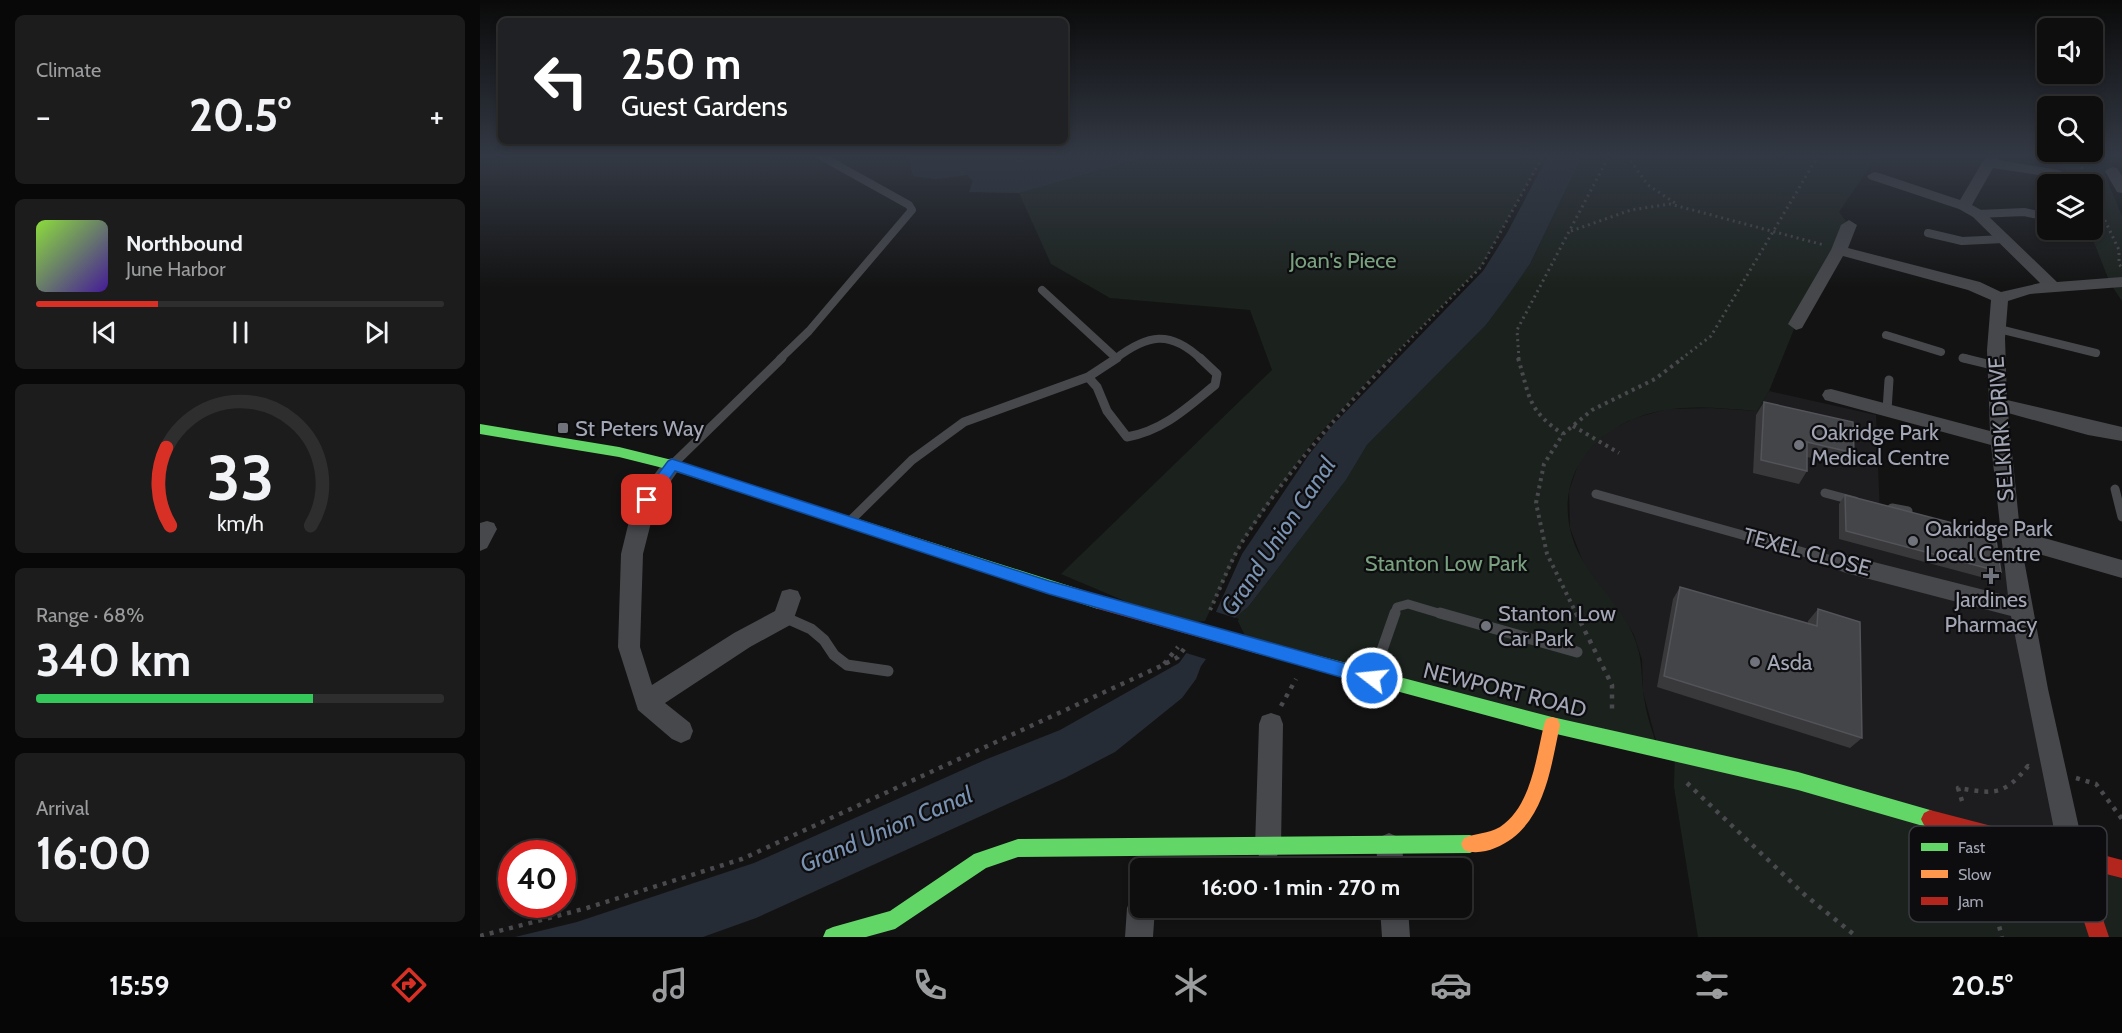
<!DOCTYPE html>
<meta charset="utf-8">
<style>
body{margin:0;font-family:Cabin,sans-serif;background:#1c1c1c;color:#f1f3f6;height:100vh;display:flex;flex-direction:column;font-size:22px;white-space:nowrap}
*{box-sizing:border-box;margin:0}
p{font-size:20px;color:#9b9c9e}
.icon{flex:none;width:33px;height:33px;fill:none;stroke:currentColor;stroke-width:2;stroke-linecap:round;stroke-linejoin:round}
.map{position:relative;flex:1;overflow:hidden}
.drawer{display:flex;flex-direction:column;gap:15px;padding:15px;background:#080808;width:480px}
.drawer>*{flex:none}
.guide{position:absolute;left:18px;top:18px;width:570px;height:126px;border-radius:9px;box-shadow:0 3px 9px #0003,0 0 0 2px #2e2e2e;background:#202124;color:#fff;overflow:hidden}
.controls{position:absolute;left:1557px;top:18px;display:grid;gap:12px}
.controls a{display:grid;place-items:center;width:66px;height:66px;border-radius:9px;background:#0e0e0e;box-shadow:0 3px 9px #0003,0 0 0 2px #2e2e2e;font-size:30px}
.speed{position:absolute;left:18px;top:840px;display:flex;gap:12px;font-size:30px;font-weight:700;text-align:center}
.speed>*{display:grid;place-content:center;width:78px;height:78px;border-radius:50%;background:#0e0e0e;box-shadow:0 3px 9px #0003,0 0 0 2px #2e2e2e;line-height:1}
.speed .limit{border:9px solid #d22;background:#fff;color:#111}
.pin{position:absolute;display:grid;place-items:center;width:51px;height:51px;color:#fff;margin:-26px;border-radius:12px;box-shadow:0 3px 9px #0006}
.me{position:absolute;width:66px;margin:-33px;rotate:286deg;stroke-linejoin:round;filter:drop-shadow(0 0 4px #0008)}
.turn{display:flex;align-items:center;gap:21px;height:126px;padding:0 24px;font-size:27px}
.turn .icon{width:78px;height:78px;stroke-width:2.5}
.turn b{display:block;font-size:42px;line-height:51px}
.big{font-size:45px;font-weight:800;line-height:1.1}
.drawer .widget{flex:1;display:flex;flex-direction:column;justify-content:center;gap:9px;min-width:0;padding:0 21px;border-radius:9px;background:#1c1c1c}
.drawer .dial{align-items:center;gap:0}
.dial svg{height:156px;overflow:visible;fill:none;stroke:#2e2e2e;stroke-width:7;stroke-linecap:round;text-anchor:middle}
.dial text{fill:#f1f3f6;stroke:none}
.song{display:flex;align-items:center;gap:18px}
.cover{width:72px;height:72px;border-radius:9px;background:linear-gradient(135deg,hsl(90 70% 55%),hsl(260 70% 35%))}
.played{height:6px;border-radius:3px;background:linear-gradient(90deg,#d93025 30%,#2e2e2e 30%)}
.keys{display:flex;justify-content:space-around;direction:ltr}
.heat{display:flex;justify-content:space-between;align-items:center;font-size:33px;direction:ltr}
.charge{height:9px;border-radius:4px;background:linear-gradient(90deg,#34c759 68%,#2e2e2e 0)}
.trip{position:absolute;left:650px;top:858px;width:342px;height:60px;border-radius:9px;background:#0e0e0e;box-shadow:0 3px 9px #0003,0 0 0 2px #2e2e2e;font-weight:800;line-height:60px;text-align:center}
.menu{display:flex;height:96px;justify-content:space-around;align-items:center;background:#060606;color:#9b9c9e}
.menu .icon{width:42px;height:42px}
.menu .current{color:#d93025}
.menu b{font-size:27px;color:#f1f3f6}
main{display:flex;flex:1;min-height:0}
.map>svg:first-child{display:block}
.built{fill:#1d1d1f}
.green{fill:#1b221d}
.water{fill:#262c35}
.pier{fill:#131313}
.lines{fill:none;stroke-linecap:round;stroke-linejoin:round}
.path-far2{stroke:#49494e;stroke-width:3;stroke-dasharray:2 4;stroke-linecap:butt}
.path-far1{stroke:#49494e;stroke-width:4;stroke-dasharray:3 4.5;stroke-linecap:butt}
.path{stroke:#49494e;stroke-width:4.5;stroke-dasharray:4 6;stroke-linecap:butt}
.lane-far2{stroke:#47484c;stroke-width:8}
.lane-far1{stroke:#47484c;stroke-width:9}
.lane{stroke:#47484c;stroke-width:11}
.street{fill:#47484c;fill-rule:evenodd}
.fast{fill:#63d668;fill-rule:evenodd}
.slow{fill:#ff974d;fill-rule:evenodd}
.jam{fill:#b3261e;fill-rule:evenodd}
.wall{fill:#39393b}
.building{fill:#444548;stroke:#535459;stroke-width:1.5}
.route{fill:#1a73e8;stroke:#114b97;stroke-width:1.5}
.poi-dot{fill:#71737c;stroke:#0d0d0f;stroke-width:2}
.labels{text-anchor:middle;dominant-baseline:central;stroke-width:4.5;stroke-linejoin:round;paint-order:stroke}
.park-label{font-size:22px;fill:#79a07f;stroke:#0d0d0f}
.poi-label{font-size:22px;fill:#a3a7b5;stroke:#0d0d0f;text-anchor:start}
.street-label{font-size:22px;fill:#a3a7b5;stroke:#0d0d0f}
.water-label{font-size:24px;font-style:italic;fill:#7992b1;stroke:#0d0d0f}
.key{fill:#0d0d0f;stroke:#3a3b41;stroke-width:1.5}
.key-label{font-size:16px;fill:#a3a7b5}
</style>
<main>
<section class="drawer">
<div class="widget"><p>Climate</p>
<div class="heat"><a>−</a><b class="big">20.5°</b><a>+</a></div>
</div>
<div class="widget">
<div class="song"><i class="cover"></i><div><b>Northbound</b><p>June Harbor</p></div></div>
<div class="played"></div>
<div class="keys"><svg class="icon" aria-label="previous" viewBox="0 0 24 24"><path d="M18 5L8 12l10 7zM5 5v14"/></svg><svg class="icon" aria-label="pause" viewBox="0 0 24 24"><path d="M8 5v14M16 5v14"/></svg><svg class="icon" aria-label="next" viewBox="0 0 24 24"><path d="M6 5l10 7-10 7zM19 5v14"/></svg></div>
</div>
<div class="widget dial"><svg viewBox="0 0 100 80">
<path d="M14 69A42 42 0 1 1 86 69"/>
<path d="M14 69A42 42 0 0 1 12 29" stroke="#d93025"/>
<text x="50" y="56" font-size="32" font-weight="700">33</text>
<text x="50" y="72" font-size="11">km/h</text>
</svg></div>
<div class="widget"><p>Range · 68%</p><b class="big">340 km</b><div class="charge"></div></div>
<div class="widget"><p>Arrival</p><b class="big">16:00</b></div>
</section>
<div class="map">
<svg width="1642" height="937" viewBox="0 0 1642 937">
<rect width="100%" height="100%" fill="#131313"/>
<path class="built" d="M1289,391L1396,415L1400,515L1514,542L1539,608L1593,859L1178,748L1163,692L1162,660L1154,635L1140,613L1106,570L1090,528L1089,491L1099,462L1113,444L1132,429L1155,418L1187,409L1231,408L1277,411Z"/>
<path class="green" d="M669,156H1063L1001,267L888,381L835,439L815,466L763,541L725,621L699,624L581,574L792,370L770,310L630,298L571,264L539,193Z
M1102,156H1397L1359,212L1369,225L1316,324L1289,391L1277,411C1248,409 1215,405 1186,410C1127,419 1076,464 1090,529C1099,572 1138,598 1154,637C1162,656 1161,671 1163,690C1165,710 1171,729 1178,748L769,644L756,617L768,607L866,480L887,445L1006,325L1050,264Z
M1580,156H1617L1642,216V301L1630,283L1609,230H1612V184H1591Z
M1195,751L1642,869V937H1218L1194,787Z"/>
<path class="water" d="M428,156H669L539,193L489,192L493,181L487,175L456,179L433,176Z
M1068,156H1102L1050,264L1029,294L1006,325L887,445L866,480L768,607L756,617L721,666L716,679L702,698L635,752L585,778L276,918L223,937H35L97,922L274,863L507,759L580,730L699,663L735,614L762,554L828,456L851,427L1003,271L1027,233Z"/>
<path class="pier" d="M733,611L759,619L729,660L703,652Z"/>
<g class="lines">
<path class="path-far2" d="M1147,156L1168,185L1195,203
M1597,156L1608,184
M1612,193L1639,250V264L1642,268
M1091,231L1151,210L1190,204L1344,245
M911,359L1001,267L1063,156
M1039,359L1037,330L1129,156
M1201,359L1231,336L1338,156"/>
<path class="path-far1" d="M1038,358C1050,397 1047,410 1083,434
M1093,426L1139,453
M730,610C741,587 750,561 764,539C806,473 858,414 912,358
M1097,615L1067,554L1056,503L1064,464L1083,434L1112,410L1175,379L1203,358"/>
<path class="path" d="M1096,613L1132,685V710
M684,664L698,647
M801,706L816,679
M1596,778L1616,784L1642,819
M1207,783L1325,895L1377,937
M1482,801L1478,788C1514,794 1524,796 1548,766L1553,768
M1501,859L1522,937
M0,936L107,908L262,859L681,666L698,657L704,649"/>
<path class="lane-far2" d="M1498,214L1544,212L1568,217
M1448,233L1482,241L1524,239
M562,290L636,358
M1515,328L1616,353
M1406,335L1461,352
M1483,358L1488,359
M300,359L329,331L432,210L429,205L341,156
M635,359C668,334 690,330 721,359"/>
<path class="lane-far1" d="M1483,358L1516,366
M608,377L617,387L627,411L647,437C683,431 708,407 735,385L737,374L720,358
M608,377L637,358
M1407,410L1409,380
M192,465L302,358
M1635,489L1642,517
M1345,493L1375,501
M1116,494L1366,564
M1412,508L1428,511
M370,521L432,460L484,422L608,377
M914,615L917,607L928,604L965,615"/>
<path class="lane" d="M960,613L1097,652
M304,617L331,629L344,640L354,655L367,665L408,671
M894,673L915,613"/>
<path class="street" d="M1506,156H1520L1518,160L1579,170L1586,174L1579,178L1513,168L1492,205L1503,211L1577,282L1642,277V287L1550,294L1528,301L1525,338L1527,400L1642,427V441L1608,435L1528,413L1540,531L1642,560V578L1542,549L1568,689L1606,859L1602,868L1593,872L1584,868L1580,859L1531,616L1366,573L1358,570L1355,564L1358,558L1366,555L1528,596L1511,445L1345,400L1342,395L1345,390L1351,389L1510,431L1507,350L1511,300L1488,290L1363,256L1322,328L1316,330L1308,324L1351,250L1361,225L1369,220L1377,225L1368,248L1500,282L1521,292L1560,283L1493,217L1479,209L1389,179L1387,176L1394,172L1399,173L1480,200Z
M1632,167L1637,168L1642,176V193L1637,192L1625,171Z
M192,458L199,460L202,465L176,503L163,554L160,647L172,685L254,633L295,611L302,591L310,589L318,591L321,598L312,624L270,647L185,703L210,723L213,731L210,739L201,743L192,739L158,710L138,647L141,554L150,517L160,494L185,460Z
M7,521L14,523L17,529L7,548L0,551V523Z
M791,713L800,716L803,724L801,847L797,856L788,860L779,856L775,847L779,724L782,716Z
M909,833L918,837L922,846L924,868H898L896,846L900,837Z
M660,895V908H675L673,937H645L647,908L651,898Z
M900,908H928L930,937H902Z"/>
<path class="fast" d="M0,424L139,447L192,460L618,595L623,597L626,602L623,607L618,609L191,470L139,457L0,434Z
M775,639L1072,717L1318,772L1450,810L1456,813L1459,819L1456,825L1450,828L1318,790L1072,733L775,653L769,651L767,646L769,641Z
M990,835L996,838L999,844L996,850L990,853L538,857L506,868L415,929L386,937H343L346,930L353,927L410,911L494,854L538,839Z"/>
<path class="slow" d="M1072,717L1078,719L1080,725C1070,771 1064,828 1015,848C1006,852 993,854 984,850L981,844L984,838C995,833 1008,834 1020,827C1051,807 1056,758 1064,725L1066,719Z"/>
<path class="jam" d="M618,595L775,639L781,641L783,646L781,651L775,653L618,609L613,607L610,602L613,597Z
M1450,810L1642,860V878L1606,869L1629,937H1609L1585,863L1450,828L1444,825L1441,819L1444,813Z"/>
</g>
<path class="wall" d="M1284,402L1374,453L1365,466L1327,457V471L1319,484L1273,473L1276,415Z
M1365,495L1521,572L1512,580L1359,539V504Z
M1200,587L1328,623V621L1338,609L1382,738L1370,748L1177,687L1193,599Z"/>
<path class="building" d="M1284,402L1373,422L1374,453L1327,442V471L1281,460Z
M1365,495L1515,534L1521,572L1366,531Z
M1200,587L1337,626L1338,609L1380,622L1382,738L1184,676Z"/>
<linearGradient id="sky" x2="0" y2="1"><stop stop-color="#0a0a0a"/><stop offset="0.54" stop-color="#333944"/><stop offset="1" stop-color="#333944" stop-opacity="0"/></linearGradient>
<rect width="1642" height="288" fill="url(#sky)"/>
<path class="route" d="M192,459L569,581L892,671L898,673L901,678L898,684L892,686L569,594L195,471L172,504H162V496L188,461Z"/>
<g class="poi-dot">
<rect x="77" y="422" width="12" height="12" rx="3"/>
<circle cx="1319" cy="445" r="6"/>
<circle cx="1433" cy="541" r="6"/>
<path d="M1508 567h6v6h6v6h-6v6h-6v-6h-6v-6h6z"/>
<circle cx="1006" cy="626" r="6"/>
<circle cx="1275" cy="662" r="6"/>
</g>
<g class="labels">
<g class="park-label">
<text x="863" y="260">Joan's Piece</text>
<text x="966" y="563">Stanton Low Park</text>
</g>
<g class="poi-label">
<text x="95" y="428">St Peters Way</text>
<text x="1331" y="432">Oakridge Park<tspan x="1331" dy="25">Medical Centre</tspan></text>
<text x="1445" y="528">Oakridge Park<tspan x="1445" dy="25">Local Centre</tspan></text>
<text x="1511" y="599" text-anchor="middle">Jardines<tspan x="1511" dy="25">Pharmacy</tspan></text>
<text x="1018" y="613">Stanton Low<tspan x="1018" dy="25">Car Park</tspan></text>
<text x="1287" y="662">Asda</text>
</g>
<g class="street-label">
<text transform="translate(1521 429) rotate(-94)">SELKIRK DRIVE</text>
<text transform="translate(1327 552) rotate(15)">TEXEL CLOSE</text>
<text transform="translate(1025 690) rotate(14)">NEWPORT ROAD</text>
</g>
<g class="water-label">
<text transform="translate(798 536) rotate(-56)">Grand Union Canal</text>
<text transform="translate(406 829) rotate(-23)">Grand Union Canal</text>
</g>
</g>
<rect x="1429" y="826" width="198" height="96" rx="9" class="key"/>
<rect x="1441" y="843" width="27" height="8" fill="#63d668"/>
<rect x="1441" y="870" width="27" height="8" fill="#ff974d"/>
<rect x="1441" y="897" width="27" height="8" fill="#b3261e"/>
<g class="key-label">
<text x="1478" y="853">Fast</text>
<text x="1478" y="880">Slow</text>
<text x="1478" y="907">Jam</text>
</g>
</svg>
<div class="controls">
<a><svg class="icon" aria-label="sound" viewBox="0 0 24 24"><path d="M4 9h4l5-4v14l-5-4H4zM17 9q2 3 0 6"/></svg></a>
<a><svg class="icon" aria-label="search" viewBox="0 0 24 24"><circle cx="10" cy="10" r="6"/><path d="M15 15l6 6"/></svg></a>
<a><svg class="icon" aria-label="layers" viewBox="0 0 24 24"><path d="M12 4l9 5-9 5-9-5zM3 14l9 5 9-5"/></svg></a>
</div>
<div class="speed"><div class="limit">40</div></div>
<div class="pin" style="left:167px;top:500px;background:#d93025"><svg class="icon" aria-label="arrive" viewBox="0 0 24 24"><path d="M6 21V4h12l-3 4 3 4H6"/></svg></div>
<svg class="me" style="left:892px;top:678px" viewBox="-20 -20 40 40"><circle r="17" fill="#1a73e8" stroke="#fff" stroke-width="3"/><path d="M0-11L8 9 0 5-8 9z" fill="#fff"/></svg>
<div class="trip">16:00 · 1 min · 270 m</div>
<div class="guide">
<div class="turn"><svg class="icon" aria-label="left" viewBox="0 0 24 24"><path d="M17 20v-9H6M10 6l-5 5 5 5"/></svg><div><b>250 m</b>Guest Gardens</div></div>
</div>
</div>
</main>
<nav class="menu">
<b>15:59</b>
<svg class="icon current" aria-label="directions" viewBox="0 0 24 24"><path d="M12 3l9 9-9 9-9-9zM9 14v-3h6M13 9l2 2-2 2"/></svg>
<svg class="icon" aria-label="music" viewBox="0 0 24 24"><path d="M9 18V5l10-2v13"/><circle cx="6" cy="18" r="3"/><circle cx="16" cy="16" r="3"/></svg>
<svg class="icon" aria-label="phone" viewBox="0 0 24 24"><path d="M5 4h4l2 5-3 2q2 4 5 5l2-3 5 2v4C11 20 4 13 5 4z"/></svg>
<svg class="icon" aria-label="climate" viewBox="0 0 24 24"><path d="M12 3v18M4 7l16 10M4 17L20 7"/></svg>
<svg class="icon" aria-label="car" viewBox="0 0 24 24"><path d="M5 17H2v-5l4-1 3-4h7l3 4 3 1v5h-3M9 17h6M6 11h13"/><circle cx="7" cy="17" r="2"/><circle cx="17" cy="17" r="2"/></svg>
<svg class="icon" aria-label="filters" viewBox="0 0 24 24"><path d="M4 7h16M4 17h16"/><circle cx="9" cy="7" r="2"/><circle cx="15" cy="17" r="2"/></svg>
<b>20.5°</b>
</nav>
